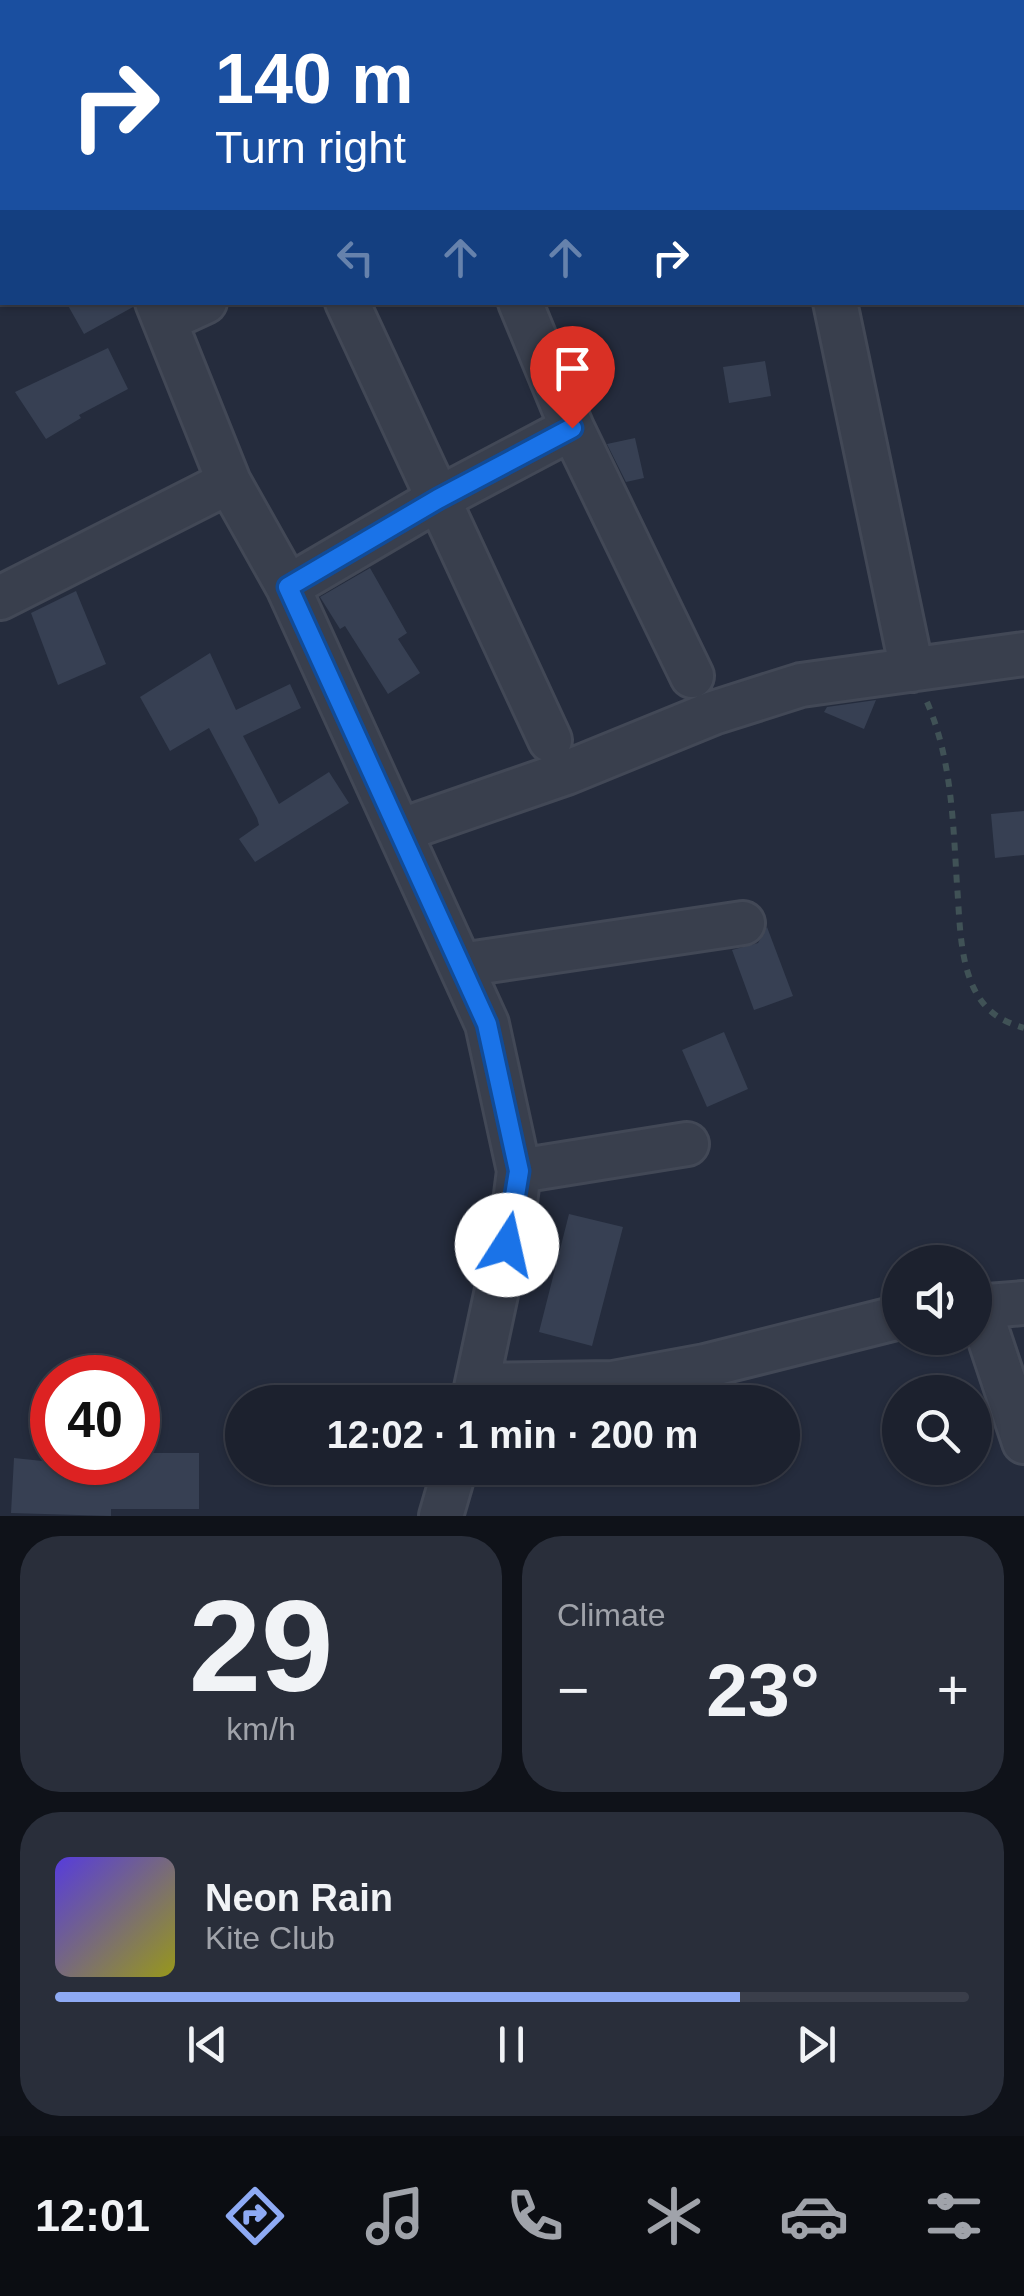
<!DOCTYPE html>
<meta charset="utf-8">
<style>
body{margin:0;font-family:Helvetica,sans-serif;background:#292e3a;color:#f1f3f6;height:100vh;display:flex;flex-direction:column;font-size:38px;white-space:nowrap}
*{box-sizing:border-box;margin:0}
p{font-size:32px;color:#a0a3aa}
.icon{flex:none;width:55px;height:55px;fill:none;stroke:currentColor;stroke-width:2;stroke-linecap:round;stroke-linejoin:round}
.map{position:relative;height:1516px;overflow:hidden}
.sheet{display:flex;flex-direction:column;gap:20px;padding:20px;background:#0f1219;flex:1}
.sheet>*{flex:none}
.banner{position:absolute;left:0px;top:0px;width:1025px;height:305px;box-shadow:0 2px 8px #0004,0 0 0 2px #3a3e4a;background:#1a4fa0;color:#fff;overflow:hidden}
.controls{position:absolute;left:882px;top:1245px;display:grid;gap:20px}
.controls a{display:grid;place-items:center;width:110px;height:110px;border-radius:50%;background:#1c212e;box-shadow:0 2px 8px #0004,0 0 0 2px #3a3e4a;font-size:50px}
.speed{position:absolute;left:30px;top:1355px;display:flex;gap:20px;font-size:50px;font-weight:700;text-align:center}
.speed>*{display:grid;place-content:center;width:130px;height:130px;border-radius:50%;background:#1c212e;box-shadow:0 2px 8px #0004,0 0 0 2px #3a3e4a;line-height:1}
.speed .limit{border:15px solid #d22;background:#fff;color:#111}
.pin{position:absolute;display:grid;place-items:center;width:85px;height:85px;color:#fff;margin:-102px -42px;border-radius:50% 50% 50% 0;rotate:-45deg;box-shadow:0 0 10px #0007}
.pin .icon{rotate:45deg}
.me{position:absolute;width:110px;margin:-55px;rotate:10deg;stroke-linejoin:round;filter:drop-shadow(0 0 8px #0008)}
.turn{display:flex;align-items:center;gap:35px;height:210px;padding:0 50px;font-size:45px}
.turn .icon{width:130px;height:130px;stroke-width:2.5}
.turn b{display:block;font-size:70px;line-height:85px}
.lanes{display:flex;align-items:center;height:95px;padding:0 50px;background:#0003;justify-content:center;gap:50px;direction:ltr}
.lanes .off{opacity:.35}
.big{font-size:75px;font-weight:600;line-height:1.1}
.sheet .widget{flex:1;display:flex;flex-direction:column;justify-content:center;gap:15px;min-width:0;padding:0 35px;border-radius:40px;background:#292e3a}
.sheet .dial{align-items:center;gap:0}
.dial b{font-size:130px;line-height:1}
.song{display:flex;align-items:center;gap:30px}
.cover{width:120px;height:120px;border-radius:15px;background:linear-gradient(135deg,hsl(250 70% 55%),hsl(60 70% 35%))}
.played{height:10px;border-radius:5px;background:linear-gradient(90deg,#8eaaf4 75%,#3a3e4a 75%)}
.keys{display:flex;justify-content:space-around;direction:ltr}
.heat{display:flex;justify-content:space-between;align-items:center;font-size:55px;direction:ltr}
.sheet .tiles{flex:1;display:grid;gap:20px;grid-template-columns:1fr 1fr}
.widget:last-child{grid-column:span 2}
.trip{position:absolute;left:225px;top:1385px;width:575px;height:100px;border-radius:50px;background:#1c212e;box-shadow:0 2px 8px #0004,0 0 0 2px #3a3e4a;font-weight:600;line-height:100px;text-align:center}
.menu{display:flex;height:160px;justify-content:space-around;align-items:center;background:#0b0d12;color:#a0a3aa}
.menu .icon{width:70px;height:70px}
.menu .active{color:#8eaaf4}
.menu b{font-size:45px;color:#f1f3f6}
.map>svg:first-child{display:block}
.building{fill:#374053}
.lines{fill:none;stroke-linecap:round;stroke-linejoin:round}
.minor-casing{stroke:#424856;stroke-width:48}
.path{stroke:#405256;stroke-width:6;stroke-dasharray:8 8;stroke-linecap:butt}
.minor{stroke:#393f4d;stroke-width:42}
.route-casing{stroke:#114b97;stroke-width:25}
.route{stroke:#1a73e8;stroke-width:18}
</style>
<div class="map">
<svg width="1024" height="1516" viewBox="0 0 1024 1516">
<rect width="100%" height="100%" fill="#252c3d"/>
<path class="building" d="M66,302H133V307L84,334Z
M108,348L128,389L79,415L81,418L46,439L15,392Z
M765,361L771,396L729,403L723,367Z
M635,438L644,478L626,482L607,444Z
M370,568L407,633L398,639L420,673L388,694L345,626L340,629L320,597Z
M76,591L106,664L58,685L31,613Z
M210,653L236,710L290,684L301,708L243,736L279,804L329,772L349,803L255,862L239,839L259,825L257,818L209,728L170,751L140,697Z
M876,700L864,729L824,712L827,707Z
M1024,811V855L995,858L991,814Z
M767,927L793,996L754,1010L732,950L758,943Z
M724,1032L748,1089L707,1107L682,1050Z
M569,1214L623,1227L592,1346L539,1332Z
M138,1453H199V1509H111V1516L11,1513L14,1458L52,1462H138Z"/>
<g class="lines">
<defs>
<path id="minor" d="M893,0V2
M24,2V0
M386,2L392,0
M0,150L2,149
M1022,251H1024
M157,302L229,482L288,587L487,1024L519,1171L514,1210L473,1402
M347,302L550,740
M520,302L572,428
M835,302L912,670
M166,320L205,302
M288,587L438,499L572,428L692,676
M0,598L229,482
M399,831L566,773L713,713L801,685L1024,654
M461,965L743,923
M519,1171L687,1144
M975,1307L1024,1303
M979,1307L1024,1442
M478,1385L613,1383L705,1366L900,1317
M441,1516L455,1468"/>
</defs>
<use href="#minor" class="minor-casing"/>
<path class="path" d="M927,702C952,760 953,823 957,885C960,921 959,968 980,999C992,1016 1005,1022 1024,1028"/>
<use href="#minor" class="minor"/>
</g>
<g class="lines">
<defs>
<path id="route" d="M507,1245L519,1171L487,1024L288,587L438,499L572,428"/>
</defs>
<use href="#route" class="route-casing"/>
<use href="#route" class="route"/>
</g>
</svg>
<div class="controls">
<a><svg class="icon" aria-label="sound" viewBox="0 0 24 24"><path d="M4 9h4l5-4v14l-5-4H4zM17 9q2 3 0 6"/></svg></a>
<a><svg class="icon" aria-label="search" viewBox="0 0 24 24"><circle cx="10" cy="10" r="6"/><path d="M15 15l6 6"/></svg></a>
</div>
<div class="speed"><div class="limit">40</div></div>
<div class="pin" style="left:572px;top:428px;background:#d93025"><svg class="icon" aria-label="arrive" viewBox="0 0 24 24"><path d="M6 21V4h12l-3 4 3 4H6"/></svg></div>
<svg class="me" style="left:507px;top:1245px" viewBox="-20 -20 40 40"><circle r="19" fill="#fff"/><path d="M0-13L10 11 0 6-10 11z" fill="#1a73e8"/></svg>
<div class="trip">12:02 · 1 min · 200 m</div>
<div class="banner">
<div class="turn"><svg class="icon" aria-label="right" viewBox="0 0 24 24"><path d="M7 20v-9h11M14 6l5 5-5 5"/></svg><div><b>140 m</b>Turn right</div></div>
<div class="lanes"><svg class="icon off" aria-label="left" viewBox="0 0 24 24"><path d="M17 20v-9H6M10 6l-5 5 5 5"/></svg><svg class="icon off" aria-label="ahead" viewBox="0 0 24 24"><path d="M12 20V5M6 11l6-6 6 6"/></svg><svg class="icon off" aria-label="ahead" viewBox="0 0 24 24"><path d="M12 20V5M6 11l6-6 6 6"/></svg><svg class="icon" aria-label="right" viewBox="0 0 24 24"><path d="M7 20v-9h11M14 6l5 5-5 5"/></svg></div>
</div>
</div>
<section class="sheet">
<div class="tiles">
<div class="widget dial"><b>29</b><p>km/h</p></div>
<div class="widget"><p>Climate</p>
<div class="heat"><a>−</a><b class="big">23°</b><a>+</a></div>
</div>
<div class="widget">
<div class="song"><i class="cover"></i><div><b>Neon Rain</b><p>Kite Club</p></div></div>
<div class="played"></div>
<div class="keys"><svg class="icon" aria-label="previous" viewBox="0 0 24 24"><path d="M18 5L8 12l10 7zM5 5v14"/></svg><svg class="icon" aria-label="pause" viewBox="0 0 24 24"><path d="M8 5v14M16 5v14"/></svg><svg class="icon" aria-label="next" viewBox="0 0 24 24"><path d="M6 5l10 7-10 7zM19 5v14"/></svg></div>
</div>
</div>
</section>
<nav class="menu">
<b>12:01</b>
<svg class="icon active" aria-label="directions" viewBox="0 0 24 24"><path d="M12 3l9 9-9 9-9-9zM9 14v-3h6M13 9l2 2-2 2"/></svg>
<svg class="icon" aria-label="music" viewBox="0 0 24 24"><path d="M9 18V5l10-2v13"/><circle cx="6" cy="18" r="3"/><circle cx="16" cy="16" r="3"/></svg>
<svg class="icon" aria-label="phone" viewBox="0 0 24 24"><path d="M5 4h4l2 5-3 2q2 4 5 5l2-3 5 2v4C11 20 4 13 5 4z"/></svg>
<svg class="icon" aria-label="climate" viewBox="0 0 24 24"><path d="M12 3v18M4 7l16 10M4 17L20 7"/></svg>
<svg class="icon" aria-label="car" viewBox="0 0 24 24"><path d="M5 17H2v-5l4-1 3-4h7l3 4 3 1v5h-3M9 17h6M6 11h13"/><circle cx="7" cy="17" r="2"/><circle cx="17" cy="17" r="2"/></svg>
<svg class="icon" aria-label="filters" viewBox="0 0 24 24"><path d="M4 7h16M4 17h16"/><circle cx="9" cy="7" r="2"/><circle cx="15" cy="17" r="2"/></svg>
</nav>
